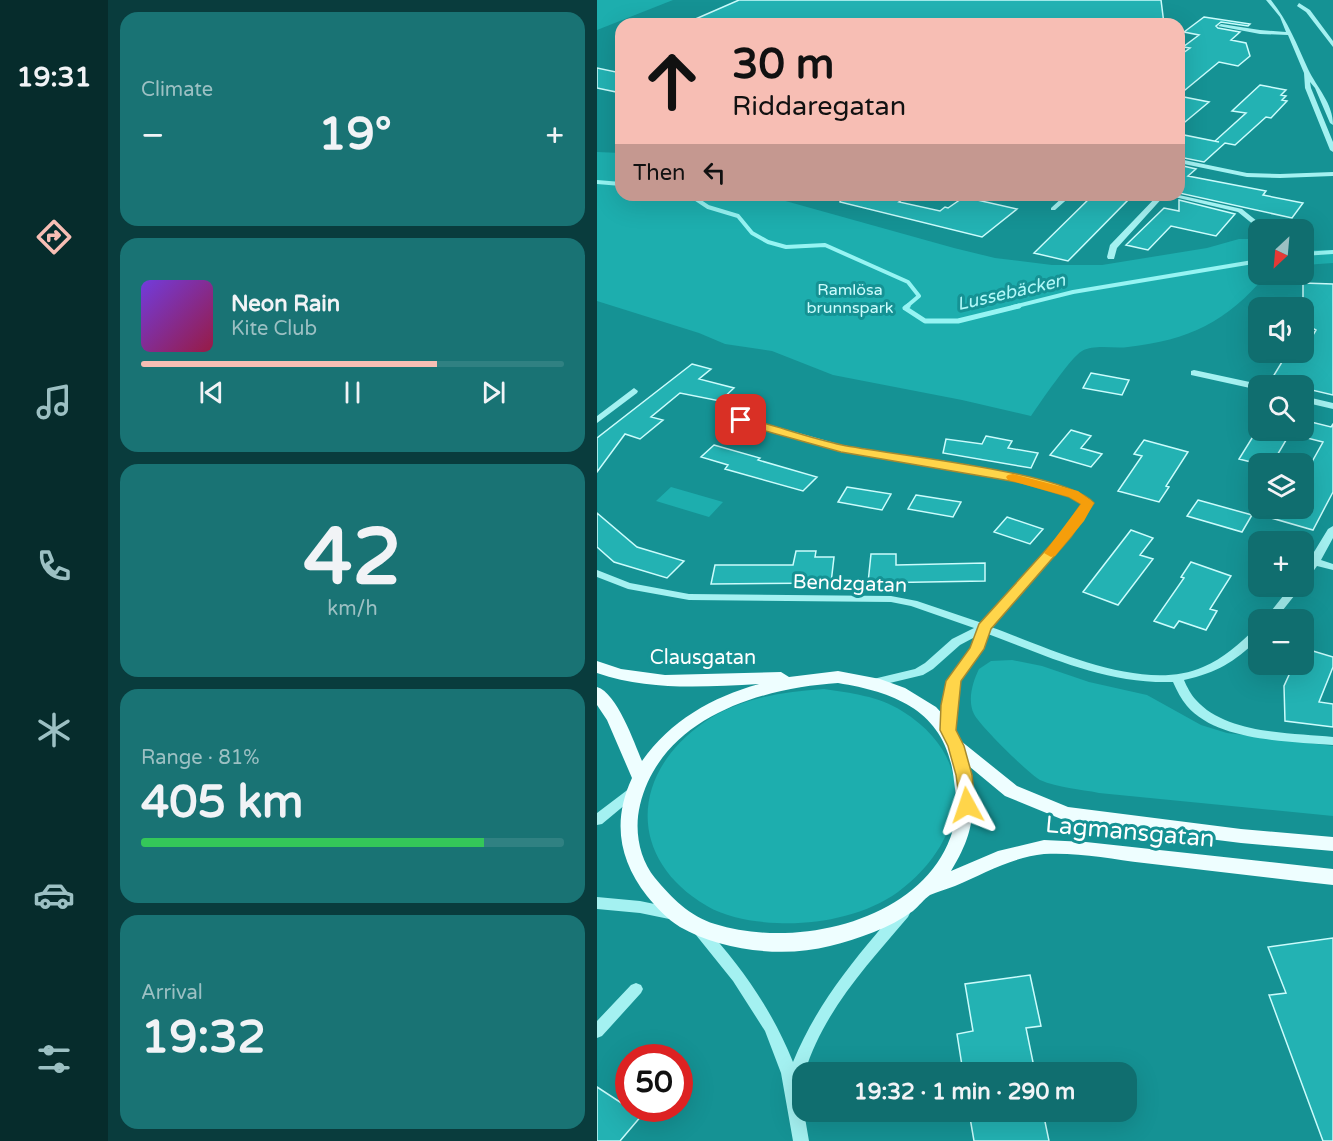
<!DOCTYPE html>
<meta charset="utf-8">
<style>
body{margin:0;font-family:"Varela Round",sans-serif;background:#197374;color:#f1f3f6;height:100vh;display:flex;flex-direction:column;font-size:22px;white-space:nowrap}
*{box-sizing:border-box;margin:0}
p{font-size:20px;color:#9cc0c3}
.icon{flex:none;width:33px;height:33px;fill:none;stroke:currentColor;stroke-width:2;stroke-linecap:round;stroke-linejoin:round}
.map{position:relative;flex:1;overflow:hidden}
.side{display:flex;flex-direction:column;gap:12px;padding:12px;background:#093c3d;width:489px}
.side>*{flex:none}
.hud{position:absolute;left:18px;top:18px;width:570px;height:183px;border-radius:18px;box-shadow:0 6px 24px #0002;background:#f7beb4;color:#111;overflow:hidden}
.needle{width:39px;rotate:206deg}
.tools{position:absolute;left:651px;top:219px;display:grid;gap:12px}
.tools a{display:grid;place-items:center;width:66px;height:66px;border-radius:12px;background:#106e6f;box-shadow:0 6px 24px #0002;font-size:30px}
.speed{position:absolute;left:18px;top:1044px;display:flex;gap:12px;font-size:30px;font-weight:700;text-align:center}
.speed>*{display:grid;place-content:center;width:78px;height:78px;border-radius:50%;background:#106e6f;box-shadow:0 6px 24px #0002;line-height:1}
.speed .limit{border:9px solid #d22;background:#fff;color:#111}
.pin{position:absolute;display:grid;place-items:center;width:51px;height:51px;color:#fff;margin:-26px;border-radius:12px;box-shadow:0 3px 9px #0006}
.me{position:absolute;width:66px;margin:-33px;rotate:355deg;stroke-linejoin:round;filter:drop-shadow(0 0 4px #0008)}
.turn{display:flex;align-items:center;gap:21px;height:126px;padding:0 18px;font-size:27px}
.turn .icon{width:78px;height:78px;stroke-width:2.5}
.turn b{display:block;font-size:42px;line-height:51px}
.then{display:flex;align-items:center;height:57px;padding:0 18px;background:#0003;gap:12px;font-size:22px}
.big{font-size:45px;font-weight:700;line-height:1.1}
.side .widget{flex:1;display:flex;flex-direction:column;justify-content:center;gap:9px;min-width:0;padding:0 21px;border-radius:18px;background:#197374}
.side .dial{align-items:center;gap:0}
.dial b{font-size:78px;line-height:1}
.song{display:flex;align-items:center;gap:18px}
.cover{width:72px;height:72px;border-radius:9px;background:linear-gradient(135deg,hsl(260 70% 55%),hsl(340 70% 35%))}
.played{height:6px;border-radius:3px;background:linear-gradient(90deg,#f7beb4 70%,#308182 70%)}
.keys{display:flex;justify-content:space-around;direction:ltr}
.heat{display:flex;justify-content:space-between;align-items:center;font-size:33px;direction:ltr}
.charge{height:9px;border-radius:4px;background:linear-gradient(90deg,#34c759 81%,#308182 0)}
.trip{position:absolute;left:195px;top:1062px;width:345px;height:60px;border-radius:18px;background:#106e6f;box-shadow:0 6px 24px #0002;font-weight:700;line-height:60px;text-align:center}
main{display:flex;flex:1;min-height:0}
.dock{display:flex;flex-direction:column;width:108px;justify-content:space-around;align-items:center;background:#062c2c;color:#9cc0c3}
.dock .icon{width:42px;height:42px}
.dock .on{color:#f7beb4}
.dock b{font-size:27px;color:#f1f3f6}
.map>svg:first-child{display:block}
.green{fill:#1daeae}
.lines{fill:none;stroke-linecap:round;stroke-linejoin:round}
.stream-far1{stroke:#96f4f3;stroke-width:4}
.stream{stroke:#96f4f3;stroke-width:5}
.building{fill:#23b2b3;stroke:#cbfcfc;stroke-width:1.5}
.minor{fill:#a4f1f1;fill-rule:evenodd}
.major{fill:#eefeff;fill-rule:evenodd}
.route{fill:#ffd54a;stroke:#a68a30;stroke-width:1.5}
.slow{fill:#f59e0b}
.labels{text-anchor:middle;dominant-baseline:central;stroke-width:6;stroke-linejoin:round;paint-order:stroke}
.far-park-label{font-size:16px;fill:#cbfcfc;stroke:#159294}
.far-water-label{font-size:18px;font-style:italic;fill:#b0f8f8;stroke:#159294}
.street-label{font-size:20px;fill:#fff;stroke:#159294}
.near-street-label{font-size:24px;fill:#fff;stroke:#159294}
</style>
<main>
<nav class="dock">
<b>19:31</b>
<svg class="icon on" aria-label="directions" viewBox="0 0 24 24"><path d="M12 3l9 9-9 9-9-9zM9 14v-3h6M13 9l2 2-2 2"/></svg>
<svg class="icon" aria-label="music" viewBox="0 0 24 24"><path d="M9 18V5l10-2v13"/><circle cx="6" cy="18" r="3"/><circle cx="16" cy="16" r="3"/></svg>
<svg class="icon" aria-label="phone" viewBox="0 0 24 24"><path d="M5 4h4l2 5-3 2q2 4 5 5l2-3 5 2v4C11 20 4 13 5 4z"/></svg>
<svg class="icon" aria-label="climate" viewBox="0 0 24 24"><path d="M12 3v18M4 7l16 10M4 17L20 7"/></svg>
<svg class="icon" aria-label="car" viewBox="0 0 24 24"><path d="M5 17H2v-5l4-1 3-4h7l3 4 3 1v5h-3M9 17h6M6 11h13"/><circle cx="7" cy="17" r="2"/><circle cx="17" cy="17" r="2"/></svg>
<svg class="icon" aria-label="filters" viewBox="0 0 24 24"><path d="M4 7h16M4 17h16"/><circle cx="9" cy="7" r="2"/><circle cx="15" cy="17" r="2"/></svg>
</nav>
<section class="side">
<div class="widget"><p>Climate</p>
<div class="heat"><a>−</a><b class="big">19°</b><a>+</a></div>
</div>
<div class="widget">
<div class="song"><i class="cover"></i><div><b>Neon Rain</b><p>Kite Club</p></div></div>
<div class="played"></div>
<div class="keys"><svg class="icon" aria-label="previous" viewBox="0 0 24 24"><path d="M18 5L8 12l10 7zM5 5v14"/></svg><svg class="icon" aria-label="pause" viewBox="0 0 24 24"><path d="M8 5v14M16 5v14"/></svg><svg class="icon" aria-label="next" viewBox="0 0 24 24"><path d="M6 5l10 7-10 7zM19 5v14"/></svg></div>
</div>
<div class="widget dial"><b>42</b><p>km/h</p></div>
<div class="widget"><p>Range · 81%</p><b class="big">405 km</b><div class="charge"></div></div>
<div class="widget"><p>Arrival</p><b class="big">19:32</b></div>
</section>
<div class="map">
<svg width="736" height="1141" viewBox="0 0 736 1141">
<rect width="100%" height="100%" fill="#159294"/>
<path class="green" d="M0,0H76L0,30Z
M0,152L24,153V195H167L357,248L398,258L455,265H505L610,248L642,239H661L662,274L669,275C630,322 592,340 531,347C517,349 498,344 485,351C474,357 443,403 434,416L365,400L236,375L175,351L128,344L102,333L0,301Z
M707,250H736V263L707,265Z
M74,487L126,502L112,517L59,501Z
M415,660L445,666L492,682L550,695L604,725L630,733L736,746V816L502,793C483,789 461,788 443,780C432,774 382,725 377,714C370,700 376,681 382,669L394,661Z
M227,689C253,693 282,696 305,711C384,760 369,841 301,892C268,916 219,925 180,923C158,922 130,918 110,906C31,860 32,775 106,723C142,698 184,692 227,689Z"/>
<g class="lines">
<path class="stream-far1" d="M0,182L24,184
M93,195L111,207L141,216L155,233L171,242L189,247L228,245L311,282L322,296L309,307
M706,254L736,252
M416,307L476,292L662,261"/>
<path class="stream" d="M311,306L308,308L328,321H361L422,306"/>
</g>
<path class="building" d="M142,0H564L567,24H87Z
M607,17L653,24L651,26L624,22L619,26L621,28L643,32L634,40L649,43L653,56L641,66L622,62L582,95V56L593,48L586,47L602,35L587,32Z
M0,68L24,73V93L0,88Z
M663,85L689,90L684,95L689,96L685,100L690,101L674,118L669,117L638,145L628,143L607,162L582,157V134L622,142L618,141L649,113L635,111Z
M582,96L612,102L582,127Z
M582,165L599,169L591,176L669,191L666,195L706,203L695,218L582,193Z
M244,195H286L305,200L302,202L343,211L348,207L351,208L367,197L420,209L385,237L243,202Z
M496,195L532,199L471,261L437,253Z
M582,200L638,214L619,236L574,226L551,250L529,245L567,208L582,211Z
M706,283L736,284V395L706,388V386L674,380L691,352H706L719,330L706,323Z
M95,364L114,369L102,379L137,388L123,401L83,393L54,417L66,420L43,439L28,434L0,472V438Z
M494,373L532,380L525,395L486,388Z
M706,420L734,427L736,424V492L716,530L657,513V508H706V478L726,442L706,437Z
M474,430L494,436L484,448L505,454L494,467L453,455Z
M660,430H695L675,464H662L642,459Z
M389,436L415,441L411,448L441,453L434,468L346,453L349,439L385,444Z
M547,440L591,452L569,486L572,487L562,502L521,491L545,456L537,454Z
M117,445L163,458L161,460L220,477L206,491L128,469L131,465L104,457Z
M250,487L294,494L285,510L241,502Z
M319,495L364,502L356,517L311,509Z
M601,500L655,515L645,532L590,516Z
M0,513L40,547L87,561L70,578L17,562L0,547Z
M410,517L446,529L433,544L397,532Z
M534,530L556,538L543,555L556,559L521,605L486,592Z
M199,551H219L218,557H237L234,583L114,584L118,565H196Z
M274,554H299V565L388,563V581L271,583Z
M594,562L634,576L613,609L620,611L609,630L582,621L577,628L557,621L587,578L584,577Z
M706,648L736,657V667L722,702L736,704V727L688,721L687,686L697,664H706Z
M736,938V1141H726L672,995L689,993L671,947Z
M433,975L444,1026L429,1028L438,1072H366L360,1034L376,1031L368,984Z
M0,1087L32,1108H51L23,1141H0Z
M372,1112H446L452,1141H377Z"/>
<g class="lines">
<path class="minor" d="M669,0H674C692,23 699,43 711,69C720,88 736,103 736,125L733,123L718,88L713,82L714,88L736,142V152L733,150L708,88L707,73L691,35L663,34L621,26L624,24L663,30L689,32L683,17Z
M702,3L713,10L736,41V47L709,12L700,6Z
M582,159L650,173L683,174L736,172V176L683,178L650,177L582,163Z
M468,195H475L458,210H454V208Z
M561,195H568L520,248L517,259H511L510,257L513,245Z
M569,195H582L645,209L671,230H663L641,212Z
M597,370L662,384L665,386H662V390L594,375V371Z
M37,388L41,391L40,393L0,423V416Z
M706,396L736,403V409L706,402Z
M144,417L245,445L427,476L479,492L496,503L474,537L394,627C452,648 546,694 606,667C627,658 642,644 658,629L662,628V639C635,663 622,672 587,680C590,687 594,695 599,700C629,734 694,733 736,737V745C693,741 621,742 590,706C584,699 580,691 576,682C508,684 453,657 391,634L384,652L362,681L358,705L357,730L355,733H347L345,730C346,716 345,689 352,677C361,663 373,653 378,637L363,645L336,669L326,675L276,687L272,686L270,683L272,680L318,669L328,663L355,639L377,628L314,606L294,602L92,600L31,589L0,577V570L33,583L92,594L294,596L320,601L385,623L466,533L486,504L473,496L426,482L244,451L141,422L139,420Z
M736,526V538L724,560L736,564V570L720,566L710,580L706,581V570L731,529Z
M694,586H705L678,620H667Z
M37,786L41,788L43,791L41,794L5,824L0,825V813L33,788Z
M0,897L43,901L77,908L82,910L84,914L82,918L77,920L43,913L0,909Z
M306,907L311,909L313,913L311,917C271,964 226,1012 208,1072H206L203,1088L206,1112H207L212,1141H196L184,1073L168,1031L136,981L95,930L97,926L102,924L107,926C145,967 175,1010 196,1062C216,1013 246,973 280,933C287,925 296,911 306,907Z
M39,983L44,985L46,989L44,993L5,1036L0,1038V1021L34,985Z"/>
<path class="major" d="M0,661L24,669L68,675L184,672L192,677L241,671L283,679L308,688L339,707L352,721L364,741L420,786L471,807L644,829L736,837V851L644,843L469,821L408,796L373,767C378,811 378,832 354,871L401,851L447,840L489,842L736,869V885C673,878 610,870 547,863C515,859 480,852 447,854C416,857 386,874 358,886C350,889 340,892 333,895C327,899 322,906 316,911C293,928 261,939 233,946C187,958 125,951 83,927C70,919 60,908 50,896C22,860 15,821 35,778L10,720L0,705V687C20,693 37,742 45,761C73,721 115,697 162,684C106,687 53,691 0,673ZM241,683C302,693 350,713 357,781C358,790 360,800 360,808C350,916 205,952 118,924C92,916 75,898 58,878C42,858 37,830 43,805C64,718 163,688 241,683Z"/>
</g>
<path class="route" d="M144,417C178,425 211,438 245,445C294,455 470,472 497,503L474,537L394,629L387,649L364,681L359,730L367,746L375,775L378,805L376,810L370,812L364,810L359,775L351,746L343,730L344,705L349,681L373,648L382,624L465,532L484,504L472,497L425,483L244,452L140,423V418Z"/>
<path class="slow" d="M416,474L481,491L497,503L487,521L458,556L454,557L447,553L484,504L472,497L411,480L409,477L411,475Z"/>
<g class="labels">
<g class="far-park-label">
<text x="253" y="290">Ramlösa<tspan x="253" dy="18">brunnspark</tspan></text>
</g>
<g class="far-water-label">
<text transform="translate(414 292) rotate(-13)">Lussebäcken</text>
</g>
<g class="street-label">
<text transform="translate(253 584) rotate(2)">Bendzgatan</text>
<text x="106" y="658">Clausgatan</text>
</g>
<g class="near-street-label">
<text transform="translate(533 832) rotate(5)">Lagmansgatan</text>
</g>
</g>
</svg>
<div class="tools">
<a><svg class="needle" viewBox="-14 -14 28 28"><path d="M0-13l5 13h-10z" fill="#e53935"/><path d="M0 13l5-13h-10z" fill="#9cc0c3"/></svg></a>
<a><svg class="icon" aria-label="sound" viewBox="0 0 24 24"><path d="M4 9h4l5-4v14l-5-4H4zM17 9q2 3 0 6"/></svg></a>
<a><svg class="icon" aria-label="search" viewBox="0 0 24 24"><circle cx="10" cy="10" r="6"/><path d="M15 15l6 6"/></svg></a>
<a><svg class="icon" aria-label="layers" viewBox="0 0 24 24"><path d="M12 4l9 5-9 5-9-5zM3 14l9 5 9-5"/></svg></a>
<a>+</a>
<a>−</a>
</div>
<div class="speed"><div class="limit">50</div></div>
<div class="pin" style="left:144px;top:420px;background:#d93025"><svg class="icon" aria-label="arrive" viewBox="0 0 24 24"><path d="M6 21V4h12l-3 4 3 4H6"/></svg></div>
<svg class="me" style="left:370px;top:805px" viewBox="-20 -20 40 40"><path d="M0-17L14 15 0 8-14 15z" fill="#ffd54a" stroke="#fff" stroke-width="4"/></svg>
<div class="trip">19:32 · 1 min · 290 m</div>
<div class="hud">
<div class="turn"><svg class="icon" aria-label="ahead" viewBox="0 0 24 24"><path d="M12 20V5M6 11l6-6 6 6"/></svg><div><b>30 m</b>Riddaregatan</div></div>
<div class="then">Then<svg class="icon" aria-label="left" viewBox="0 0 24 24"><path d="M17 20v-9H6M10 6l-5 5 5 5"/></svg></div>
</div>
</div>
</main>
